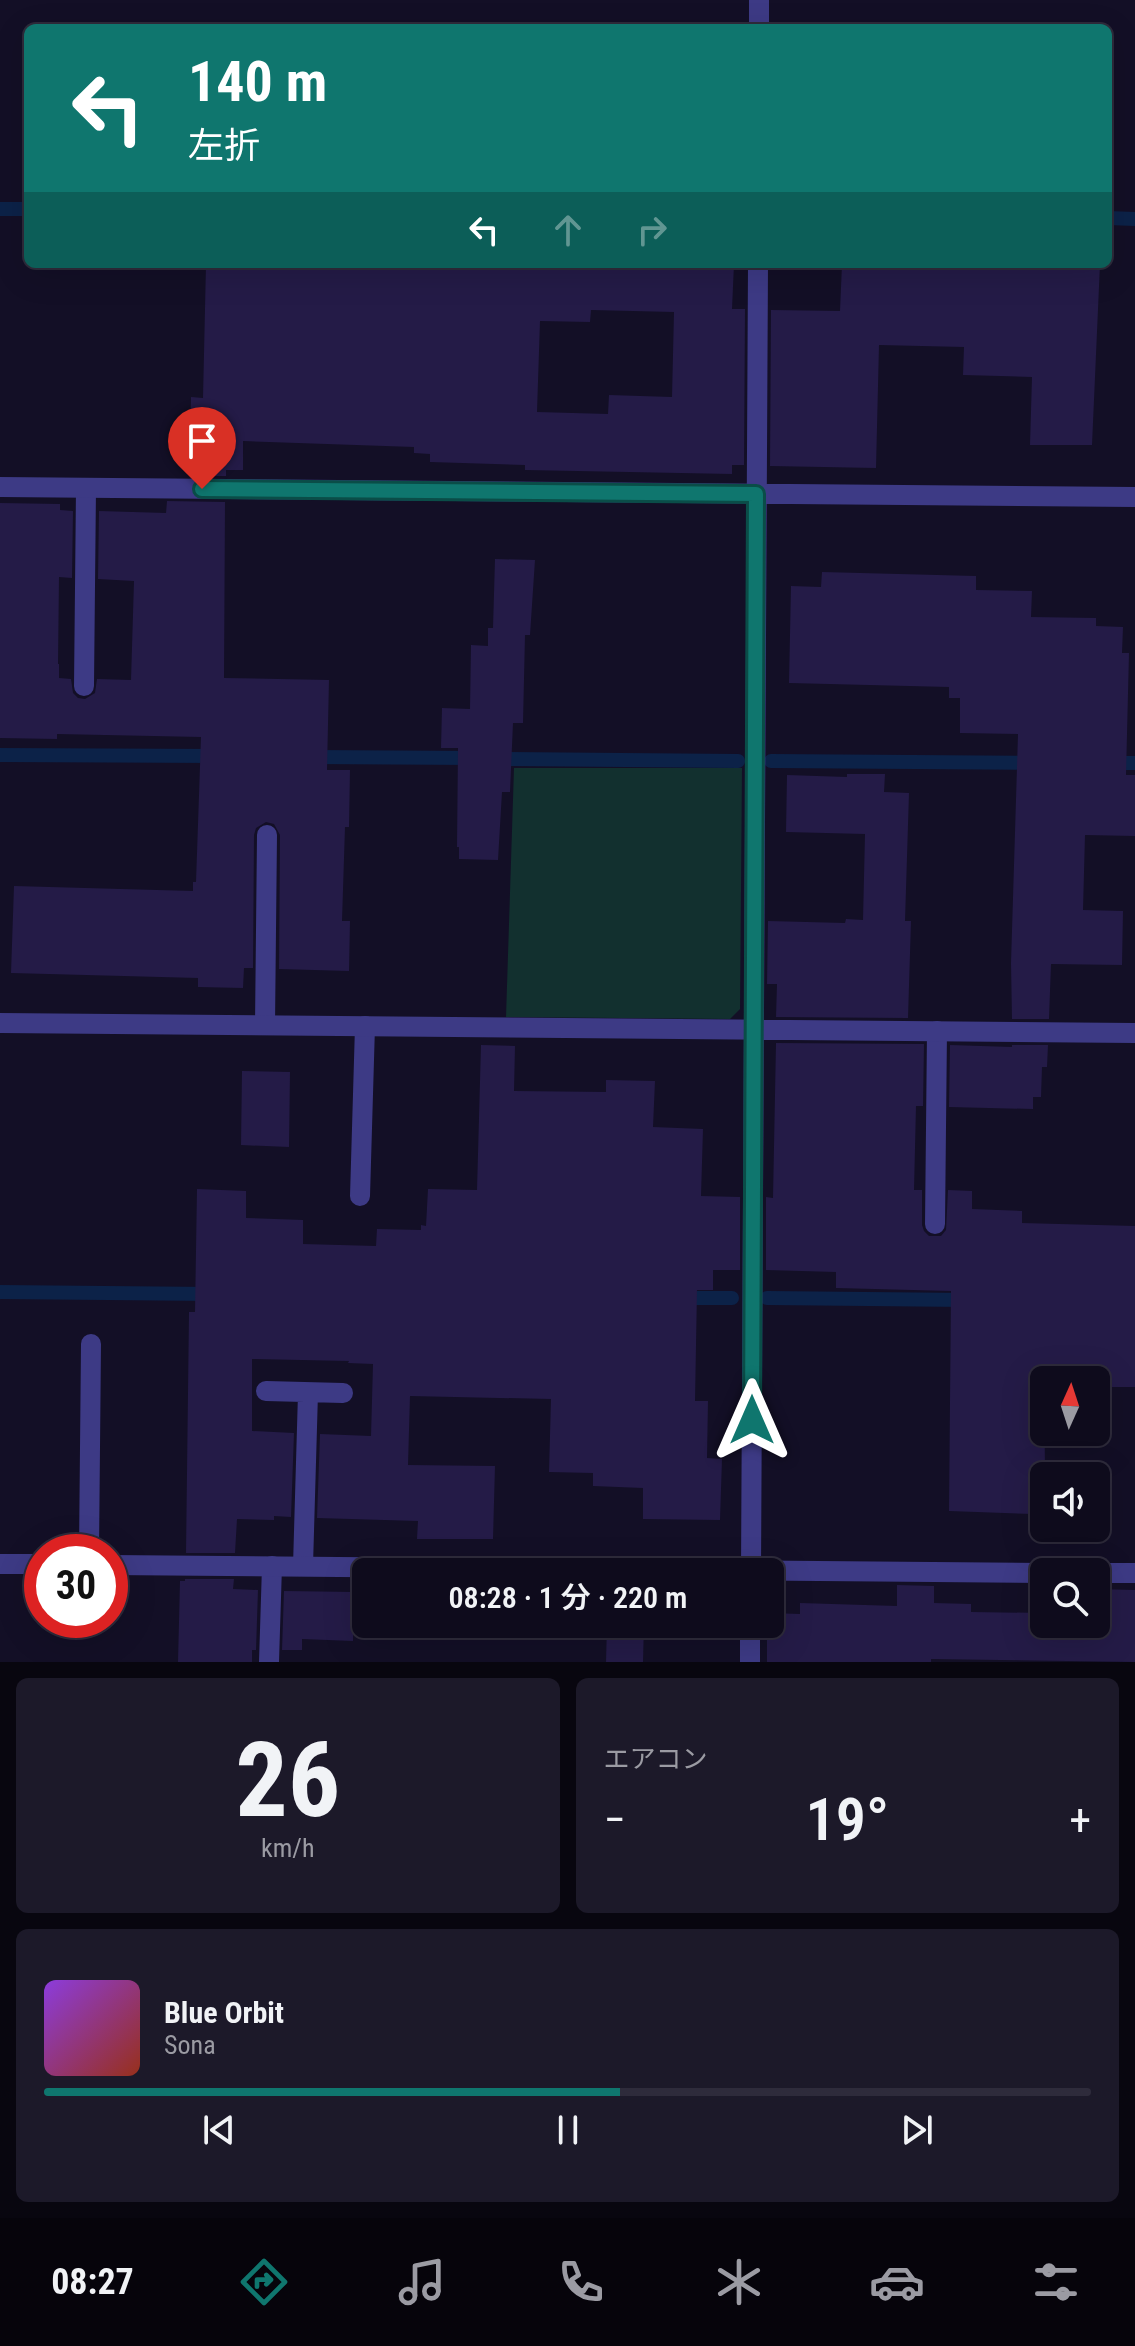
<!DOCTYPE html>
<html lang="ja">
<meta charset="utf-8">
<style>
body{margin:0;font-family:"Roboto Condensed","Noto Sans JP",sans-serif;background:#1c1929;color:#f1f3f6;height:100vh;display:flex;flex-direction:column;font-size:30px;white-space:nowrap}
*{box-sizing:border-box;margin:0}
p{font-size:26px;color:#9b9ba3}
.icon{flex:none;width:44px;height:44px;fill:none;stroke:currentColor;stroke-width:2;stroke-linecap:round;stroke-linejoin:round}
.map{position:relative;height:1662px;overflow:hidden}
.panel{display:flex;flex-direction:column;gap:16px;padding:16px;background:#08060f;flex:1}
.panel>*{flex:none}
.banner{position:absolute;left:24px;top:24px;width:1088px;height:244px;border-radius:12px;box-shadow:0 8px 32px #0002,0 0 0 2px #2e2b3b;background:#0f766e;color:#fff;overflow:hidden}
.needle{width:52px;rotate:3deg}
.tools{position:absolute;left:1030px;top:1366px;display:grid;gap:16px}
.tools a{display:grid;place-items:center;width:80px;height:80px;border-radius:12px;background:#0e0b1c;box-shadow:0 8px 32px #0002,0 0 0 2px #2e2b3b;font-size:40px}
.speed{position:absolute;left:24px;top:1534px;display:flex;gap:16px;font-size:40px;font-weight:700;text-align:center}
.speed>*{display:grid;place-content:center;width:104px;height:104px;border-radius:50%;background:#0e0b1c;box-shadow:0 8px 32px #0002,0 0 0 2px #2e2b3b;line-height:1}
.speed .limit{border:12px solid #d22;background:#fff;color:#111}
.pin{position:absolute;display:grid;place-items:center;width:68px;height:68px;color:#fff;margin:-82px -34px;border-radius:50% 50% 50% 0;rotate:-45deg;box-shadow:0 0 8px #0007}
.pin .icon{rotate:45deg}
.me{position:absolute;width:88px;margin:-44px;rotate:0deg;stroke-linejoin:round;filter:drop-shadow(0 0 6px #0008)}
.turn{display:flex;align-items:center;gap:28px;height:168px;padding:0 32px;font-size:36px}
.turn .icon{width:104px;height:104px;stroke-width:2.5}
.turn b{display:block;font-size:56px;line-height:68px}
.lanes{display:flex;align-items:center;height:76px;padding:0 32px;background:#0003;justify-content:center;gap:40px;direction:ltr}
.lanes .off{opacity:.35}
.big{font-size:60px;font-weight:600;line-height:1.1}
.panel .tile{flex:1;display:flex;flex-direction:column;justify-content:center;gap:12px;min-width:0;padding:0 28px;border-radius:12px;background:#1c1929}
.panel .dial{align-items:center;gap:0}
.dial b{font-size:104px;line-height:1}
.song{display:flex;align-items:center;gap:24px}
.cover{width:96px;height:96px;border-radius:12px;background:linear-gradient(135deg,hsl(270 70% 55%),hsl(10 70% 35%))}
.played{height:8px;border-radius:4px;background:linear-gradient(90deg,#0f766e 55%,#2e2b3b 55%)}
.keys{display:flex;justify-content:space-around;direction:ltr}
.heat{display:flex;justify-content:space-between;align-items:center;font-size:44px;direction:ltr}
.panel .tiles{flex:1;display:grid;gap:16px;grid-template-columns:1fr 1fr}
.tile:last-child{grid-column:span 2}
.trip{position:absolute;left:352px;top:1558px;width:432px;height:80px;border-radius:12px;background:#0e0b1c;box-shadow:0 8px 32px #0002,0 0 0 2px #2e2b3b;font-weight:600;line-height:80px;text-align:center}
.menu{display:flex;height:128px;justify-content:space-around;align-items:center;background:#06040b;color:#9b9ba3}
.menu .icon{width:56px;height:56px}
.menu .on{color:#0f766e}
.menu b{font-size:36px;color:#f1f3f6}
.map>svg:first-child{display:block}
.green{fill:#12302f}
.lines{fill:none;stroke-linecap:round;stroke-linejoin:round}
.stream{stroke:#0c2248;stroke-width:14}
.building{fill:#241b47;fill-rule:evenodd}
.service{stroke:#3d3a85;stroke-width:20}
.minor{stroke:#3d3a85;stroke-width:20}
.route-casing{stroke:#0a4d48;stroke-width:20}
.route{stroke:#0f766e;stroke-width:14}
</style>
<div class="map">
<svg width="1135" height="1662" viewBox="0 0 1135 1662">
<rect width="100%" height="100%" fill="#130f26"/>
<path class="green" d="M514,768H742L740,1009L730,1019L506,1017Z"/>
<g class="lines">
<path class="stream" d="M0,209H28
M1108,218L1135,219
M0,755L218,756
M311,757L474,758
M495,759L738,761
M771,761L1035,763
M1107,763H1135
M0,1292L212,1294
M681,1298H732
M767,1298L967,1300"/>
</g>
<path class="building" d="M206,264H734L732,309H745L744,465H732V474L525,470V465L430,462V454L414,453V447L243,441V470H226V476H189L191,397L203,398ZM591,310L674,312L672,397L609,395L608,414L537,412L540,321L590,322Z
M842,264H1100L1092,445H1030L1032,377L963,375L964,347L879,345L876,468L770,466L771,310L840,311Z
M167,501L225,502L224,678L329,680L327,770H350L349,827H345L342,921H350L349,971L279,969L280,835L274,824L266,822L256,828L254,835L253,968H244L243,988L198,987V978L11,973L14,886L193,891V882H196L201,737L57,734V739L0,738V503L60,504V510L73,511L72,578L59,577L58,664H59V678L71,679L73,693L78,698L85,699L95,693L97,679L131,680L134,581L98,579L99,511L166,513Z
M495,559L535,560L530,635H525L523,723H513L510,792H502L498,860L459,859V847H457L458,748H441L442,708L470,709L471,645L488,646V628H493Z
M822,572L976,576V590L1032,591L1031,617L1096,618V626L1123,627L1122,653H1129L1126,775H1135V836L1085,835L1083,910L1123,911L1122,965L1051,964L1049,1019H1012L1011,963L1018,734L960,733V698H949V687L789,683L791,586L821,587Z
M847,774H885L884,792L909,793L905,921H911L908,1018L776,1017L777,984H767L768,921L845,923L846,919L863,920L865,834L786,832L787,775L847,777Z
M776,1043L924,1044L923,1106H916L914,1190H922V1225L924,1231L929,1236H941L946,1230L948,1190L972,1191V1209L1022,1211V1223L1135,1226V1387H1096V1380H1044L1045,1470H1034L1033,1514L949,1511L951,1291L836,1288V1272L766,1270V1197L773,1198Z
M481,1045L515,1046L514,1091L606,1092V1080L655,1081L653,1127L703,1129L701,1196L740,1197V1270H713V1290H697L695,1401H708L707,1458L722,1459L720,1520L643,1519V1488L593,1486V1473L549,1472L551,1399L410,1396L408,1465L495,1466L493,1539H417L418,1521L317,1518L320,1434L371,1436L373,1364L348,1363L349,1361L252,1359V1431L294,1433L291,1517L274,1516V1520L237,1519L235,1553H186L189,1312H195L197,1189L246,1191V1218L303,1220V1244L376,1246L377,1229L421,1230V1225L426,1226L428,1189L477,1190Z
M950,1045L1012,1047V1045H1048L1047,1067H1042L1041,1097H1033V1109L949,1107Z
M242,1071L290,1072L289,1147L241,1145Z
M185,1579H234L233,1589L258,1590L256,1650H252V1662H178L180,1581H185Z
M897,1585L934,1586V1603L971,1604V1612L1044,1613V1624H1096V1589L1135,1590V1662L931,1659V1662H767V1624H770V1613L800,1614V1603L897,1606Z
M284,1591L354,1592L353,1641L302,1639V1650H282Z
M607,1624H644L643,1662H606Z"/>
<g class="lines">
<path class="service" d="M84,686L86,488
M265,1025L267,835
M360,1196L365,1026
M935,1224L937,1031
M266,1391L343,1393
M89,1552L91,1344
M303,1566L308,1393
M269,1662L272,1566"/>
<path class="minor" d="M759,28V0
M0,487L1135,497
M0,1023L1135,1033
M0,1564H42
M110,1565L1044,1573
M751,1572L758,264
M1096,1573H1135
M750,1662V1624"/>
</g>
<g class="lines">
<defs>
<path id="route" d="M202,489L756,494L752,1420"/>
</defs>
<use href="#route" class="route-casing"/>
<use href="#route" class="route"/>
</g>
</svg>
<div class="tools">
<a><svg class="needle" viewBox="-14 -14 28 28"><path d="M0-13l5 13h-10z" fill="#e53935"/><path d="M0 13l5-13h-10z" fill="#9b9ba3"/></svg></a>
<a><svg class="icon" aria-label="sound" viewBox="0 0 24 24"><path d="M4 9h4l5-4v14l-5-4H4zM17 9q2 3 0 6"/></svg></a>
<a><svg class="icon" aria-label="search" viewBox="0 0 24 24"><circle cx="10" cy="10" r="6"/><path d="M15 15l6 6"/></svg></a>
</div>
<div class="speed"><div class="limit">30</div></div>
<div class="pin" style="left:202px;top:489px;background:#d93025"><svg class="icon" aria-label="arrive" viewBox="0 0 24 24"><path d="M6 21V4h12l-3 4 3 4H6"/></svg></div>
<svg class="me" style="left:752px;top:1420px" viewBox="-20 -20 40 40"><path d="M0-17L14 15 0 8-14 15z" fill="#0f766e" stroke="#fff" stroke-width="4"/></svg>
<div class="trip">08:28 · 1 分 · 220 m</div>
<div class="banner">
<div class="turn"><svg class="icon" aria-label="left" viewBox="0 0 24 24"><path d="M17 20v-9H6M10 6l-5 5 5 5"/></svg><div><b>140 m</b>左折</div></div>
<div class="lanes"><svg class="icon" aria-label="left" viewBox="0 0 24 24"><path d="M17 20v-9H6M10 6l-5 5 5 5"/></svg><svg class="icon off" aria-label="ahead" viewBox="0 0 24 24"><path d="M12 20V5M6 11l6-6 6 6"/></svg><svg class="icon off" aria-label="right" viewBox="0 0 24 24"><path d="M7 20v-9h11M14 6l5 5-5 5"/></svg></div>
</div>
</div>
<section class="panel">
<div class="tiles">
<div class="tile dial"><b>26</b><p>km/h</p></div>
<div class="tile"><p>エアコン</p>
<div class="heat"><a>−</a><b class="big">19°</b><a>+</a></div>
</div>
<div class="tile">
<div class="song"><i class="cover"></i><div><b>Blue Orbit</b><p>Sona</p></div></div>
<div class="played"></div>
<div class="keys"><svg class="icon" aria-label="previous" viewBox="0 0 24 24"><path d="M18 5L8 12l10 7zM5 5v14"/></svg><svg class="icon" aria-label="pause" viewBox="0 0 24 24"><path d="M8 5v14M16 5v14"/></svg><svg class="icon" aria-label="next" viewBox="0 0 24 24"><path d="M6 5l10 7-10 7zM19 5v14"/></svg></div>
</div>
</div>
</section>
<nav class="menu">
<b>08:27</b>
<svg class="icon on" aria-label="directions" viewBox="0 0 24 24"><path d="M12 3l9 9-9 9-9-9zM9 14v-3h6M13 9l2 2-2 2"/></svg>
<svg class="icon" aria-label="music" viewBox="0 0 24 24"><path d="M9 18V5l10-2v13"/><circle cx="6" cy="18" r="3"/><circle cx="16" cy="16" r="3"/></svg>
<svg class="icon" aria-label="phone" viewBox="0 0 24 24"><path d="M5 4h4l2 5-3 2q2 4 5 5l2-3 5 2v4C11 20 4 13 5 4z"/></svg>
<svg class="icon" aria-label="climate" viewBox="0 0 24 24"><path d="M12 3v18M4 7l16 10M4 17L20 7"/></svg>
<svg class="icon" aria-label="car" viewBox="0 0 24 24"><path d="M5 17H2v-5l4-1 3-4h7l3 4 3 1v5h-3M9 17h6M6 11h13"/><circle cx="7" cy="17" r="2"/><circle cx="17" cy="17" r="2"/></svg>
<svg class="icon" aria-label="filters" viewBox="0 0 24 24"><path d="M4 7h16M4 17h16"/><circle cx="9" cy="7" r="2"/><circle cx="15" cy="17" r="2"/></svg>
</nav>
